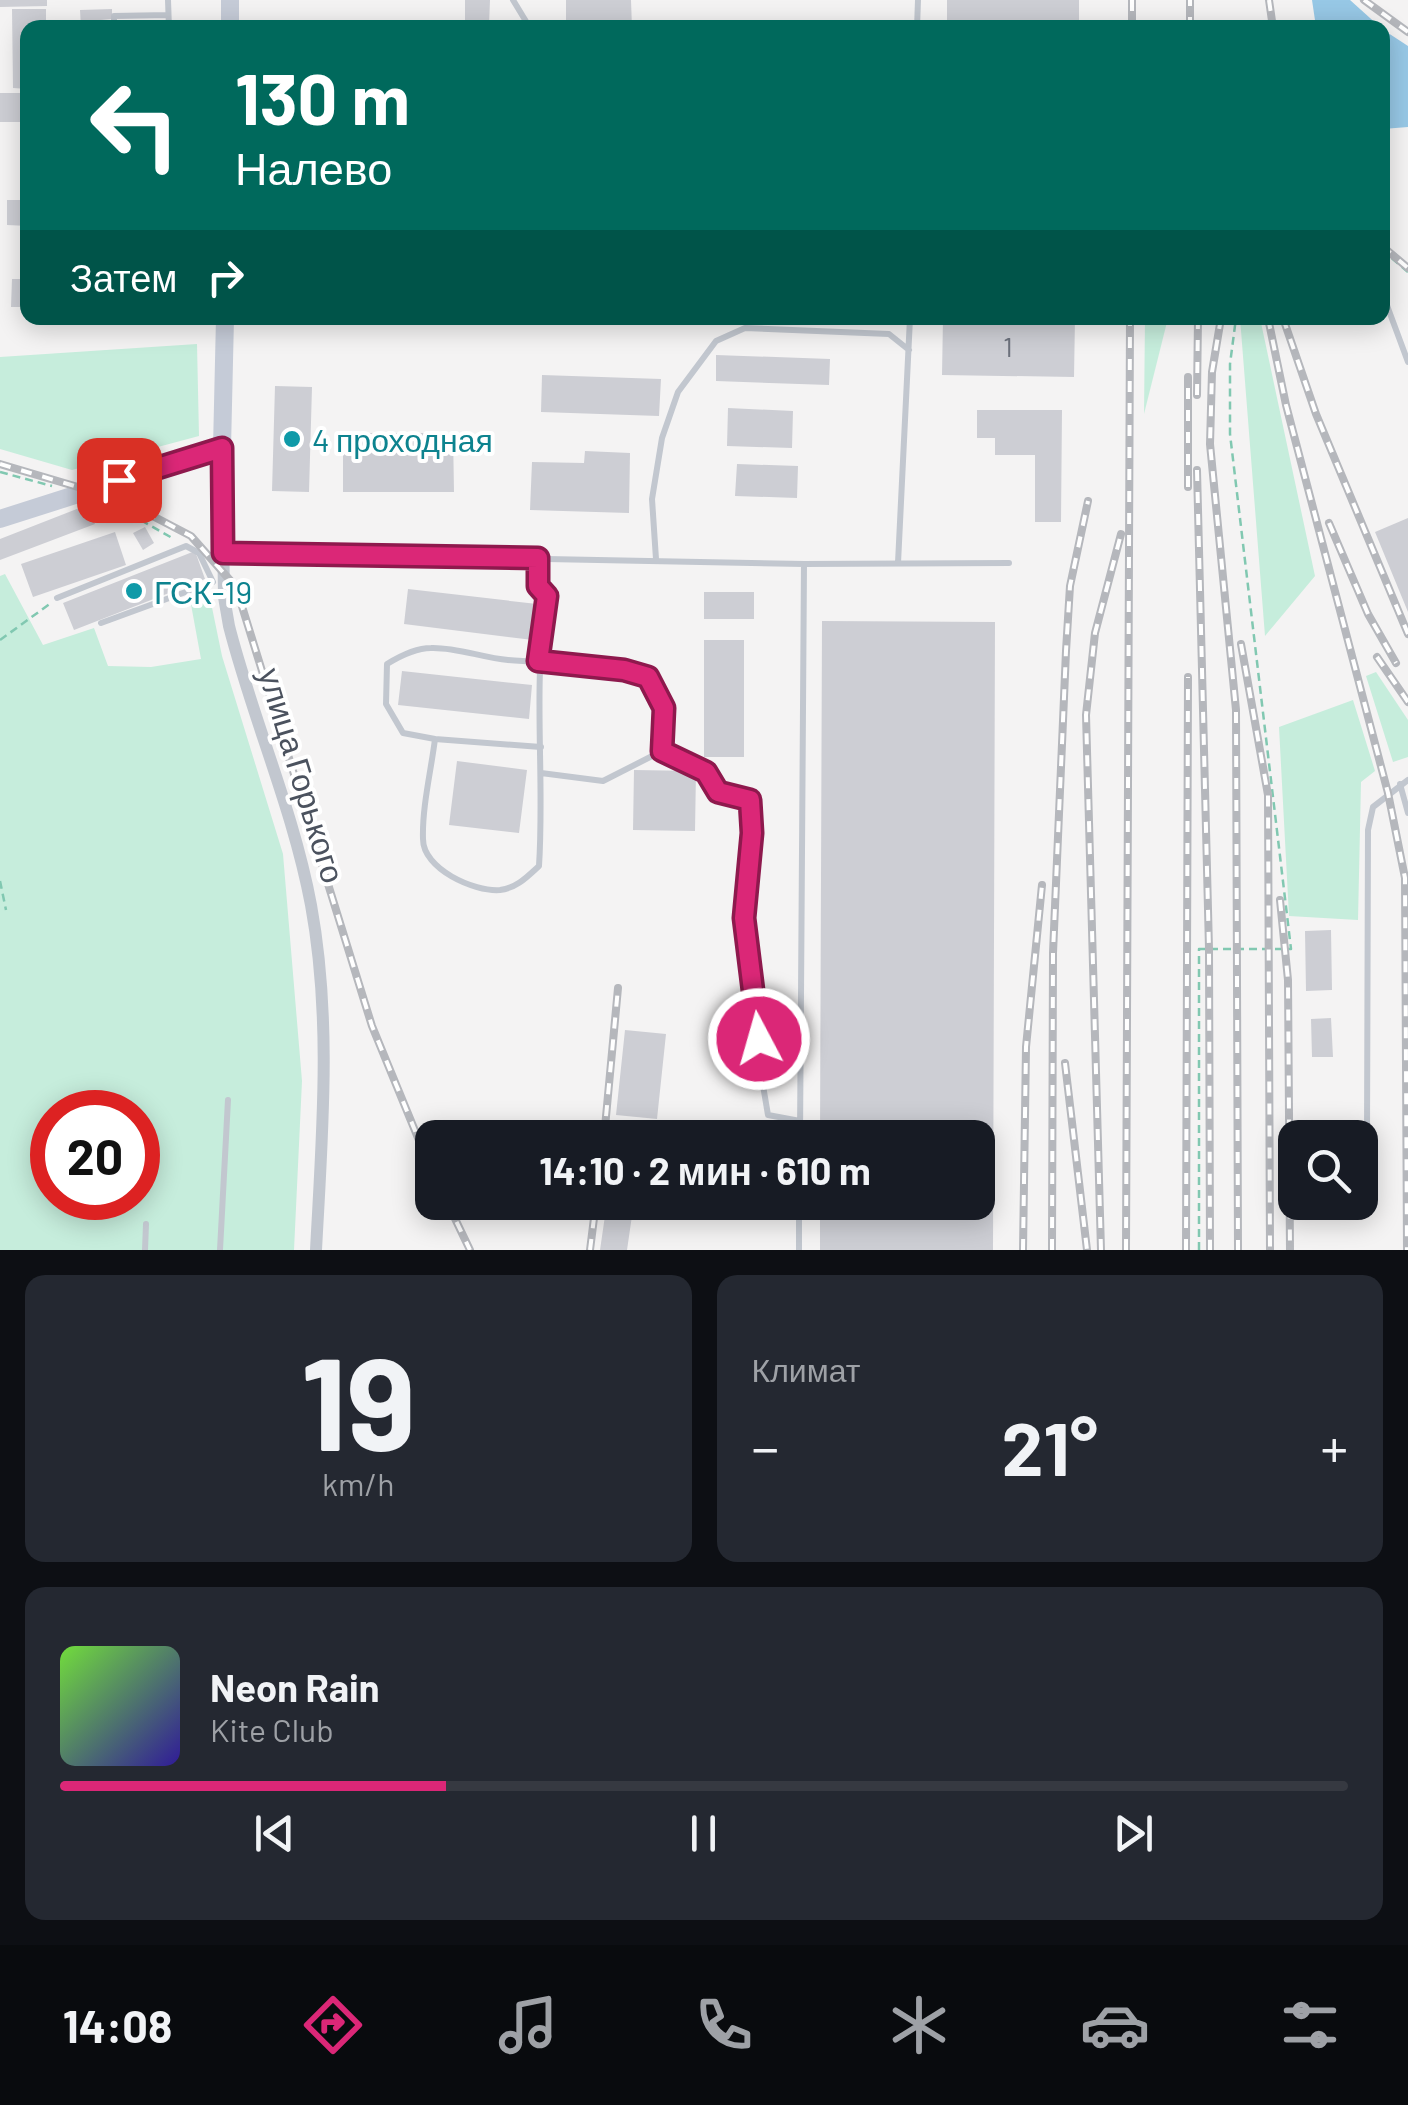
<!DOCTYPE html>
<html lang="ru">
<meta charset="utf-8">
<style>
body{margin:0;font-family:Barlow,sans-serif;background:#242831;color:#f1f3f6;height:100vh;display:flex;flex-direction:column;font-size:38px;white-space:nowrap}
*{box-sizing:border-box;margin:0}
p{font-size:32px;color:#9ea1a6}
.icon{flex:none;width:55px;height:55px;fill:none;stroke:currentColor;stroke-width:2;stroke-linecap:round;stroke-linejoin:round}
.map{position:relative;height:1250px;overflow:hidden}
.drawer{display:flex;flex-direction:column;gap:25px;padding:25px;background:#0d0f14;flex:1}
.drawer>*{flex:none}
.guide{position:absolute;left:20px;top:20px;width:1370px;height:305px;border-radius:20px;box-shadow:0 5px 25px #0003;background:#00695c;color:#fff;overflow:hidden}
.controls{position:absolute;left:1278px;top:1120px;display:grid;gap:20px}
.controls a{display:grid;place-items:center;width:100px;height:100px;border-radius:20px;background:#171b24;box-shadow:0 5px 25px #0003;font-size:50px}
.speed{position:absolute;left:30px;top:1090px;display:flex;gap:20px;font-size:50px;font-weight:700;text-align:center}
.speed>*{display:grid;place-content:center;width:130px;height:130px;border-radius:50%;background:#171b24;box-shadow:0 5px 25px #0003;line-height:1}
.speed .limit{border:15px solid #d22;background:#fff;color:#111}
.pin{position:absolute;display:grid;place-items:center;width:85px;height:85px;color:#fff;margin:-42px;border-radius:20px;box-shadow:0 5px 15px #0006}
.me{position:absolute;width:110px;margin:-55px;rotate:354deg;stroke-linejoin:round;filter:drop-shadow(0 0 8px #0008)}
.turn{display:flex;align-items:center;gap:35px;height:210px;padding:0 50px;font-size:45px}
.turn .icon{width:130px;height:130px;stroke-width:2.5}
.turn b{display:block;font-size:70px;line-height:85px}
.then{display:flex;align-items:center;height:95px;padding:0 50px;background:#0003;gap:20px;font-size:38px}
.big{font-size:75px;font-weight:700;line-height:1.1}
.drawer .widget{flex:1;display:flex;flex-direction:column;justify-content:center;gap:15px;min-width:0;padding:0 35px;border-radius:20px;background:#242831}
.drawer .dial{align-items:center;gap:0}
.dial b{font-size:130px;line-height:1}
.song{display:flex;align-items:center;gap:30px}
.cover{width:120px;height:120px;border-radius:15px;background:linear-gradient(135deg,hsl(100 70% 55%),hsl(250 70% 35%))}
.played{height:10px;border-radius:5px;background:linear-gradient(90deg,#db2777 30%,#363941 30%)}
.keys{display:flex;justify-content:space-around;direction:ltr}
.heat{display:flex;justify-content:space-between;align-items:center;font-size:55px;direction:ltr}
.drawer .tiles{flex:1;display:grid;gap:25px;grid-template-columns:1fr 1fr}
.widget:last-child{grid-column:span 2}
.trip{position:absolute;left:415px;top:1120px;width:580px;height:100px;border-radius:20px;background:#171b24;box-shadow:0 5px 25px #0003;font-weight:700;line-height:100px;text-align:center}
.menu{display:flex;height:160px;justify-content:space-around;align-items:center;background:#090b0e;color:#9ea1a6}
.menu .icon{width:70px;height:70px}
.menu .on{color:#db2777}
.menu b{font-size:45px;color:#f1f3f6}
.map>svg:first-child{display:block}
.green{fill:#c6eddc;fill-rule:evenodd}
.water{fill:#97c8e6}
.building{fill:#cdced4}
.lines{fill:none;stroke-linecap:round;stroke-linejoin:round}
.path{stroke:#81c8b1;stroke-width:2.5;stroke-dasharray:8 5;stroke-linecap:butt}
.service{stroke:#c2c7cf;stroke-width:6}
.minor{stroke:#c2c7cf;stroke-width:12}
.secondary{stroke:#c5cbd7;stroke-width:18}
.rail-casing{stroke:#b5b7bc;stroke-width:8}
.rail{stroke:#fff;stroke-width:4;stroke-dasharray:11;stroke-linecap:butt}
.route-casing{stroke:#8e194d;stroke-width:25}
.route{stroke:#db2777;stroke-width:18}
.culture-dot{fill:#0f9aa8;stroke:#fff;stroke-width:4}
.labels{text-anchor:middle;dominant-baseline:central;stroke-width:8;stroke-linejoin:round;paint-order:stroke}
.number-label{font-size:28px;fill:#6c717c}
.culture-label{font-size:32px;fill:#0d838f;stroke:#fff;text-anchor:start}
.street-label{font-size:32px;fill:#4b525e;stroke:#fff}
</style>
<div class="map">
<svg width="1408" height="1250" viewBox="0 0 1408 1250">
<rect width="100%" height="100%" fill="#f4f3f3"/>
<path class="green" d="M1145,318H1168L1144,414Z
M1240,318H1260L1315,576L1265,636Z
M197,344L199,436L72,470L0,449V357Z
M5,574L43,645L94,628L108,666L151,667L201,659L190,599L209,593L222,656L283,854L302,1081L294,1250H0V576ZM52,1112H138V1198H52Z
M1376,672L1408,720V757L1393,762L1366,676Z
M1353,700L1375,771L1361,782L1358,920L1289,916L1279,727Z"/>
<path class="water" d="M1312,0H1350L1380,27H1316Z
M1382,29L1408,46V127L1383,129Z"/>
<path class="building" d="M0,0H47V6L0,7Z
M465,0H490L489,26L465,25Z
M566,0H631L632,28H566Z
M947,0H1079V28H947Z
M12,9H46V28H28V89L13,88Z
M112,9V19L101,20V28H81L80,10Z
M0,93H28V122H0Z
M7,200H28V226L7,225Z
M12,279H28V307H11Z
M943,318H1075L1074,377L942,375Z
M716,355L830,359L829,385L716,381Z
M542,375L661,379L659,416L541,412Z
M275,386L312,387L309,492L272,491Z
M728,408L793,411L792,448L727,446Z
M977,410H1062L1061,522H1035V455H995V438H977Z
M343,433H453L454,492H343Z
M585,451L630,453L629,513L530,510L532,462L584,463Z
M737,464L798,466L797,498L735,496Z
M87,505L95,524L0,560V539Z
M1408,518V612L1375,532Z
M145,527L154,543L143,550L133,533Z
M115,532L126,565L33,597L21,564Z
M195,551L205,579L74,630L63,603Z
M408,589L537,604L533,640L404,624Z
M704,592H754V619H704Z
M822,621L995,622L993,1250H820V1202H978V1138H820Z
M704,640H744V757H704Z
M402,671L532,685L529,719L398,705Z
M457,761L527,770L519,833L449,825Z
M634,770L696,771L695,831L633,830Z
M1331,930L1332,990L1306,991L1305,931Z
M1331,1018L1333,1057H1312L1311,1019Z
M625,1030L666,1034L657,1119L616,1115Z
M774,1127V1138H720L719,1129Z
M607,1202H634L627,1250H600Z"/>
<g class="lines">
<path class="path" d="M1382,250L1408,272
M0,472L52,486
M107,501L174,539
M0,640L51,603
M0,881L6,910
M1199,1250V949H1291L1230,434V364L1236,318"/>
<path class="service" d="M168,0L169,28
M513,0L530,28
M114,28V16L168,15
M917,28L918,0
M1382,292L1408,362
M443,318H520
M226,553L804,564L1009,563
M537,558L538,586L547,596C532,685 545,775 539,866C528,876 517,888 500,890C474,892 423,869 423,839C422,807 431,771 435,739L403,733L386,704L387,664C400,656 415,648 431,648C456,647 483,658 508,660C555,664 603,663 648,677L663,708L662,751L603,781L541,773
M656,559L652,499L662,438L678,392L716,341L745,328L889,334L909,350
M898,563L910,318
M57,598L186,546L199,553L213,582
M101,623L213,582
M435,739L541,747
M662,751L705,772L718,792L750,800L752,833L743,918L759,1016V1062L768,1115L800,1121
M1400,784L1408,813
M800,1138L804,564
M1367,1138L1368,830L1373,807L1408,780
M145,1250L146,1224
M220,1250L228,1100
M799,1250V1202"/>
<path class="minor" d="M222,448L224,597L229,626C253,720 293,809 311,905C332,1019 322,1136 316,1250"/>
<path class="secondary" d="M230,28V0
M0,519L222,448L225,318"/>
<defs>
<path id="rail" d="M1132,0V28
M1269,0L1273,28
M1364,0L1408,32
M1190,28V0
M1382,246L1408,268
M1221,318L1212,372L1210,444L1236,710L1238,1250
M1268,318L1286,405L1388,793L1405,878L1407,1250
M1283,318L1316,414L1408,634
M1197,395L1198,318
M0,464L122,500L191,536L236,587L372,1026L432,1172
M1197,470L1209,949L1210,1250
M1188,487V377
M1329,523L1368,614L1396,663
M1241,644L1268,795L1270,1250
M1377,657L1408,702
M1280,900L1288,980L1290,1250
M1065,1063L1087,1250
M604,1138L618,988
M447,1202L470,1250
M590,1250L596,1202
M1023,1250L1026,1047L1042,885
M1052,1250L1053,953L1066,651L1070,586L1088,501
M1101,1250L1086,715L1095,633L1121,534
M1126,1250L1130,318
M1186,1250L1188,677"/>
</defs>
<use href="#rail" class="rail-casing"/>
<use href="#rail" class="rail"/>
</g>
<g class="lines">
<defs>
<path id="route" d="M119,480L222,448L223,553L538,558V586L547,596L538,661L624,670L648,677L664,708L662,751L706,772L718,792L750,800L752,833L744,918L759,1039"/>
</defs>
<use href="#route" class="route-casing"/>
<use href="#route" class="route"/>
</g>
<g class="culture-dot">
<circle cx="292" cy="439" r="10"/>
<circle cx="134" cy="591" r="10"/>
</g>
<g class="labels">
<g class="number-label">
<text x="1008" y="346">1</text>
</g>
<g class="culture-label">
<text x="312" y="439">4 проходная</text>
<text x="154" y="591">ГСК-19</text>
</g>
<g class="street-label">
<text transform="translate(303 775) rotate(73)">улица Горького</text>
</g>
</g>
</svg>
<div class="controls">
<a><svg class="icon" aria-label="search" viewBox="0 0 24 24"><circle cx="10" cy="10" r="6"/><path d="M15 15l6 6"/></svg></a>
</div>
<div class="speed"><div class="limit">20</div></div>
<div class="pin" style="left:119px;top:480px;background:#d93025"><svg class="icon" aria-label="arrive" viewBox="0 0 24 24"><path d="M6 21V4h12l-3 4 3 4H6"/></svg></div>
<svg class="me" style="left:759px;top:1039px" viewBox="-20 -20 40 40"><circle r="17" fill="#db2777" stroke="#fff" stroke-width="3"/><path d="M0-11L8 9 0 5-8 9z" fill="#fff"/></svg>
<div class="trip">14:10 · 2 мин · 610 m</div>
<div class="guide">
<div class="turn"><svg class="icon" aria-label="left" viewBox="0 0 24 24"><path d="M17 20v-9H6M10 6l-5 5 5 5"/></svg><div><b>130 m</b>Налево</div></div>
<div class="then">Затем<svg class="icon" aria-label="right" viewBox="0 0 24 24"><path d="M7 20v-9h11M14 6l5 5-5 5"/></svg></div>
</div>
</div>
<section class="drawer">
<div class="tiles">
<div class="widget dial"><b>19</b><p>km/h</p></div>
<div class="widget"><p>Климат</p>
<div class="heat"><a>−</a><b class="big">21°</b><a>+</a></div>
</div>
<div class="widget">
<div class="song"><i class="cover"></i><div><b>Neon Rain</b><p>Kite Club</p></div></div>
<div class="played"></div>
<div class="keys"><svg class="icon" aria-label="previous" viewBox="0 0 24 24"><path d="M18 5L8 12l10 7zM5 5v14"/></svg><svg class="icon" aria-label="pause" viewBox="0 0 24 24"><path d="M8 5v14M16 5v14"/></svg><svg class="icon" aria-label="next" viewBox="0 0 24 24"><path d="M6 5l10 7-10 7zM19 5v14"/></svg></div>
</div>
</div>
</section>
<nav class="menu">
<b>14:08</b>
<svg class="icon on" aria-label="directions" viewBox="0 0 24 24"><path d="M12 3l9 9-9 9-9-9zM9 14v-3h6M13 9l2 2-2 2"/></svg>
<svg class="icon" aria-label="music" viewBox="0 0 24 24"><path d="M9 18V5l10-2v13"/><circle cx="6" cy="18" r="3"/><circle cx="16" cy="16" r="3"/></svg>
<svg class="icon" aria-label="phone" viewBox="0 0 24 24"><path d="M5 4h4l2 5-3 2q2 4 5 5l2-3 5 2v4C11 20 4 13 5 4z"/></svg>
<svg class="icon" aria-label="climate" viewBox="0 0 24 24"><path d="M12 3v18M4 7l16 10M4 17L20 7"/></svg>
<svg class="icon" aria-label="car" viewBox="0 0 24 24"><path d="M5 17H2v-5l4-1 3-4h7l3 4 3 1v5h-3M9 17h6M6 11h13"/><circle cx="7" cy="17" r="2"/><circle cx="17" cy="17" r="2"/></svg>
<svg class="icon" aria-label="filters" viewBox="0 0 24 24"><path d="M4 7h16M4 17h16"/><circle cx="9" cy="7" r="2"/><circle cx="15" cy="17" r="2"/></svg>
</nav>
